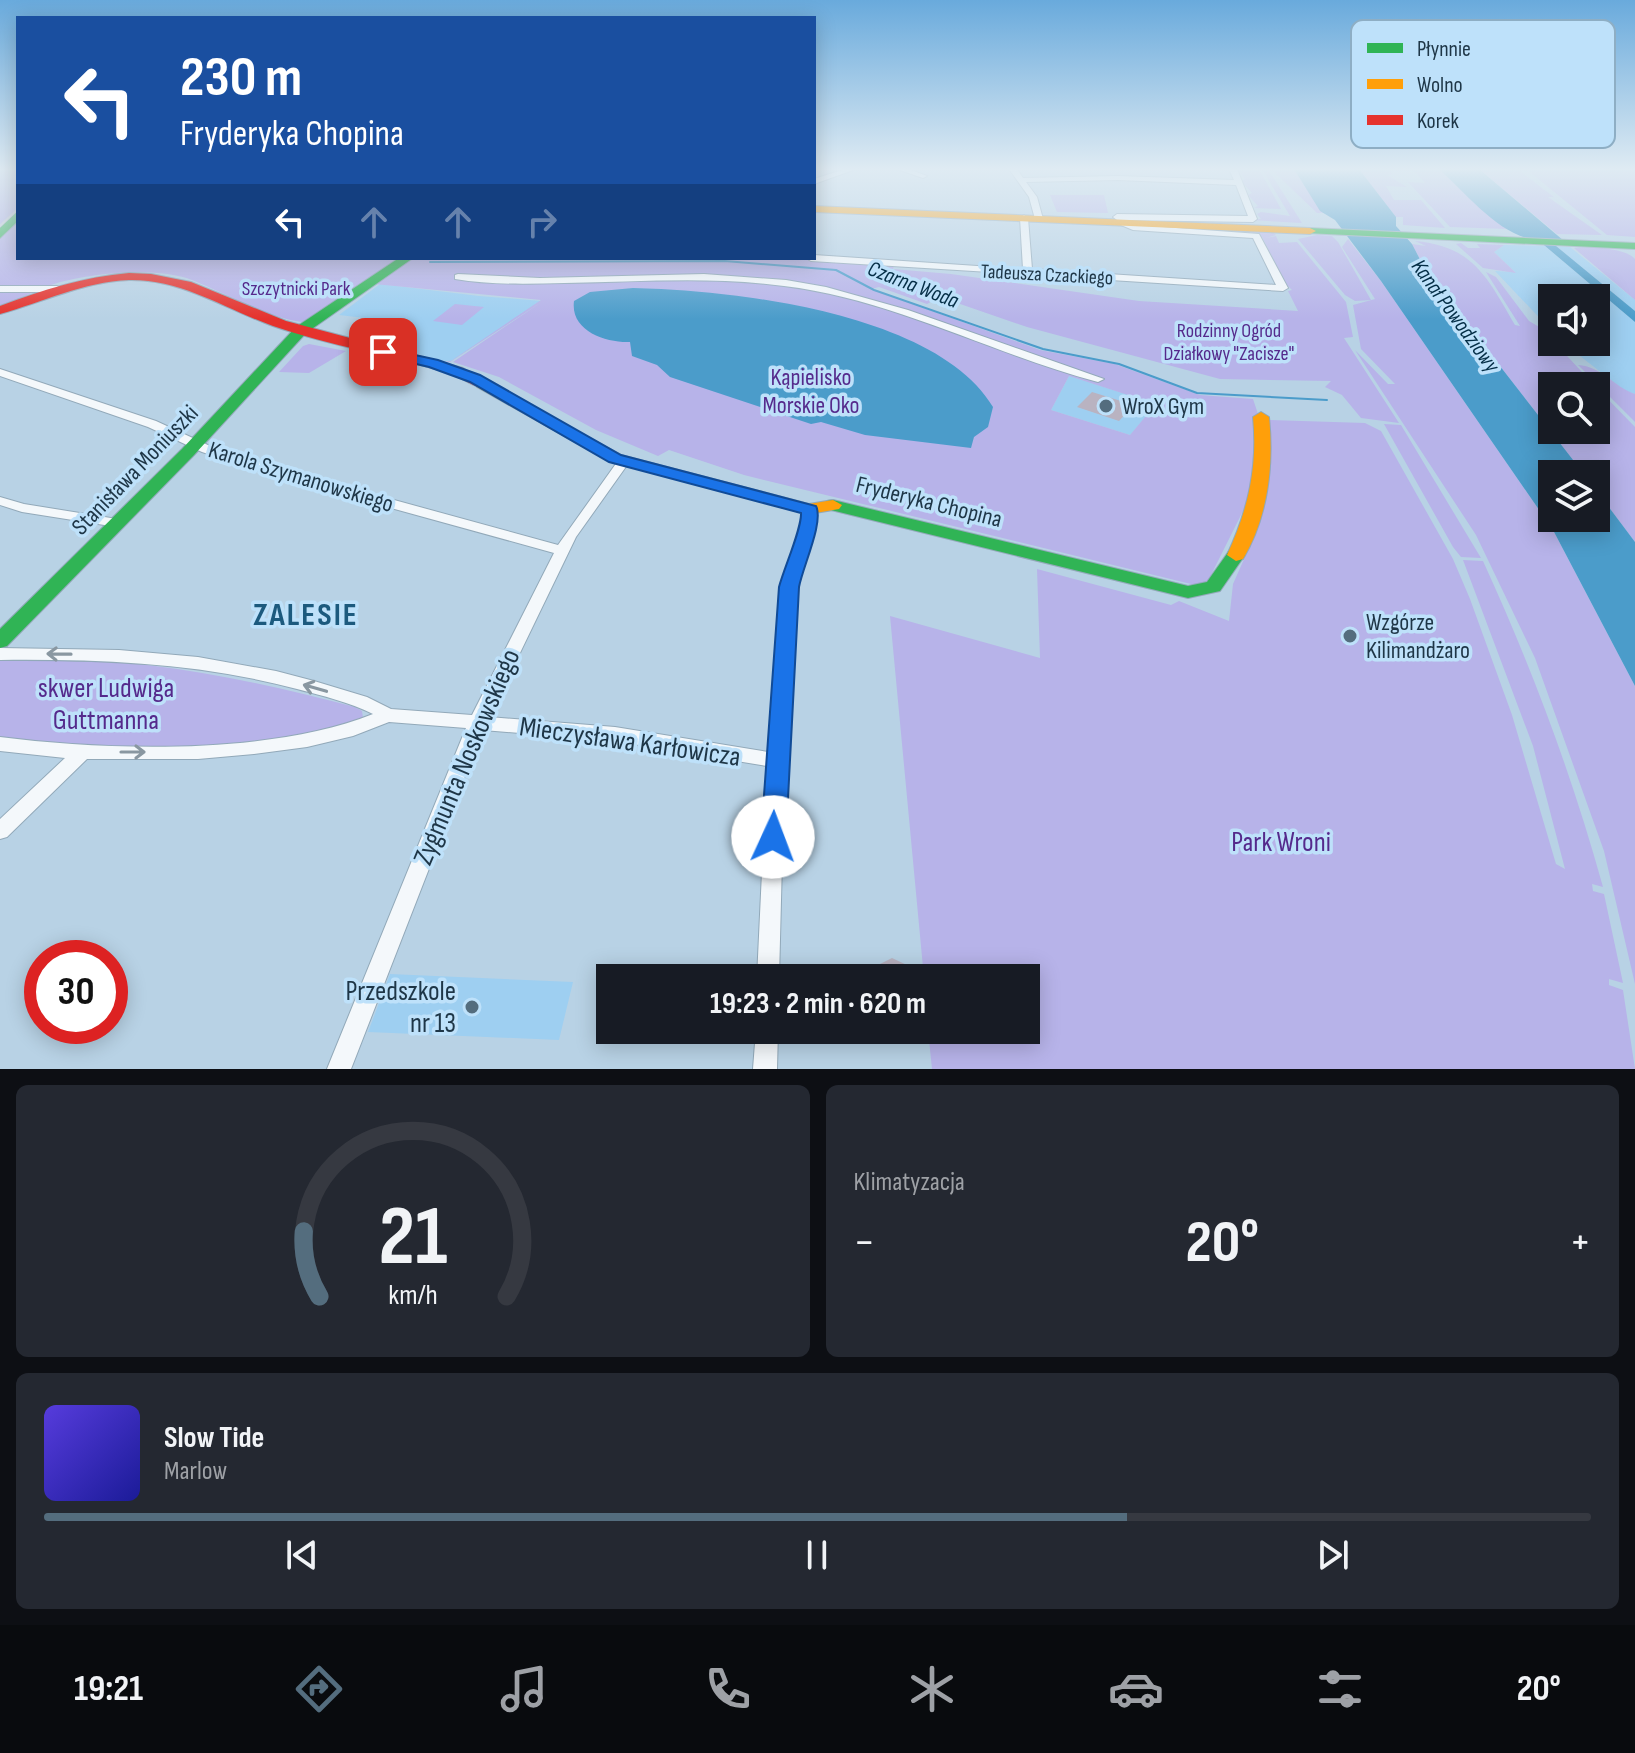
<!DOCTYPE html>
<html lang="pl">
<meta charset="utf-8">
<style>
body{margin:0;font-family:"Sofia Sans Condensed",sans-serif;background:#242831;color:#f1f3f6;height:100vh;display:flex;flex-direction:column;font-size:30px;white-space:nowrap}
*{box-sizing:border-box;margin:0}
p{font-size:26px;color:#9ea1a6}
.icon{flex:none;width:44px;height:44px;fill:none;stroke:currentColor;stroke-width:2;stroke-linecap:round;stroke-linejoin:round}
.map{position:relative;height:1069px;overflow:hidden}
.sheet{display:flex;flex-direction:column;gap:16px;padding:16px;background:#0d0f14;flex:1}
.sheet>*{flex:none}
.hud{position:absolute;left:16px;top:16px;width:800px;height:244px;border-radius:0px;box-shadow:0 4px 20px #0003;background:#1a4fa0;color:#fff;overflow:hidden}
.controls{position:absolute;left:1538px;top:284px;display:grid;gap:16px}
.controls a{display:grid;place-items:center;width:72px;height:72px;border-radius:0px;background:#171b24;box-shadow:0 4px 20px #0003;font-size:40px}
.speed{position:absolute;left:24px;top:940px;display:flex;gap:16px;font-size:40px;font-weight:700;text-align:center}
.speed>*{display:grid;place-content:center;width:104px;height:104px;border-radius:50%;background:#171b24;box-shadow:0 4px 20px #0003;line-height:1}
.speed .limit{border:12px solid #d22;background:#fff;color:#111}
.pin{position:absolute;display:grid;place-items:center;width:68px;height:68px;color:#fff;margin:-34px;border-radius:16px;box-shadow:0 4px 12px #0006}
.me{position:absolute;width:88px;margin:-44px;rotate:2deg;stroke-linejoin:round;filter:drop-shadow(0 0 6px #0008)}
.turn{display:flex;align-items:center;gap:28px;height:168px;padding:0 32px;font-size:36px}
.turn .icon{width:104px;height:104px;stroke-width:2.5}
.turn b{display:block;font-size:56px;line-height:68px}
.lanes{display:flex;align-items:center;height:76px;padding:0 32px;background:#0003;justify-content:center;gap:40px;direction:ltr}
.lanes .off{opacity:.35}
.big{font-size:60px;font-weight:700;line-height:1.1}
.sheet .card{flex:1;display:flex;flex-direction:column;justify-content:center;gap:12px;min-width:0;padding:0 28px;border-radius:12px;background:#242831}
.sheet .dial{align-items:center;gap:0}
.dial svg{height:208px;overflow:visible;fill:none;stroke:#363941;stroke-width:7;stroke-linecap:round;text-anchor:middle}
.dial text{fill:#f1f3f6;stroke:none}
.song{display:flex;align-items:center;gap:24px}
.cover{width:96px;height:96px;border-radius:12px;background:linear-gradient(135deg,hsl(250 70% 55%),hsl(240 70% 35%))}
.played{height:8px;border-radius:4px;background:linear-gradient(90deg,#546d7e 70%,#363941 70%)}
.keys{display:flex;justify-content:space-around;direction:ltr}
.heat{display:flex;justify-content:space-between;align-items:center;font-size:44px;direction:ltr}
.sheet .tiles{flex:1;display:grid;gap:16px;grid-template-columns:1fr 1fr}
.card:last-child{grid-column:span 2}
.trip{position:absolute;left:596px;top:964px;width:444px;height:80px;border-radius:0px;background:#171b24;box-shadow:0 4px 20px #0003;font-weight:700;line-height:80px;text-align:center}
.tab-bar{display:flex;height:128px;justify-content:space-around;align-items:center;background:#090b0e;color:#9ea1a6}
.tab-bar .icon{width:56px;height:56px}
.tab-bar .current{color:#546d7e}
.tab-bar b{font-size:36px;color:#f1f3f6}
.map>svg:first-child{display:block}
.built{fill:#9ecff1}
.green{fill:#b7b3e9;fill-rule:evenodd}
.water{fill:#4b9cca}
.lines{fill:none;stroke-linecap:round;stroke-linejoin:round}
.stream{stroke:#4b9cca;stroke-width:2}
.building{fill:#b9b3c1}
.street-casing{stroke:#92a9b9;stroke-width:2}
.fast-casing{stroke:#92a9b9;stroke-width:2}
.slow-casing{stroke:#92a9b9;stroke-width:2}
.jam-casing{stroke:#92a9b9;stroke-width:2}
.street{fill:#f4f8fb;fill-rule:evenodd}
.fast{fill:#30b455;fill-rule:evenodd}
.slow{fill:#ff9f0a;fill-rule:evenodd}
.jam{fill:#e5322d;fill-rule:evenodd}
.tram{stroke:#c7cfd6;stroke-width:2}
.oneway{stroke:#8997a1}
.route{fill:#1a73e8;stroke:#114b97;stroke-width:2}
.poi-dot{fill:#546d7e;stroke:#bee1fa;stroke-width:3}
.labels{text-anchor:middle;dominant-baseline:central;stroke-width:7;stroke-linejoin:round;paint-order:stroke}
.far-street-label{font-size:20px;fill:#1e3647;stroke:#bee1fa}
.far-park-label{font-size:20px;fill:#552a8c;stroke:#bee1fa}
.far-water-label{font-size:22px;font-style:italic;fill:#042e46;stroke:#bee1fa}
.park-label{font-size:24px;fill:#552a8c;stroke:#bee1fa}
.poi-label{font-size:24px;fill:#1e3647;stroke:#bee1fa;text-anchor:start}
.street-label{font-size:24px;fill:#1e3647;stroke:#bee1fa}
.near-park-label{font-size:28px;fill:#552a8c;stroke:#bee1fa}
.near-street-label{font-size:28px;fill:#1e3647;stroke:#bee1fa}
.near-poi-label{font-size:28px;fill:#1e3647;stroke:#bee1fa;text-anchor:end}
.district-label{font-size:32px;font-weight:bold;letter-spacing:2px;fill:#1c5a7e;stroke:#bee1fa}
.key{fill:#bee1fa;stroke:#8eaec4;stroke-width:2}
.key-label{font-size:22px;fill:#1e3647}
</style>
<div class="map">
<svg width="1635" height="1069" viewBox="0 0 1635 1069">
<rect width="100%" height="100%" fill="#b8d2e5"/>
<path class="built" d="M1504,245L1545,246L1635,322V394L1625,391L1562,342H1596V298H1552V331L1495,271L1515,272L1494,252Z
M1556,246L1570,247L1635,300V311Z
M380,284L479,296L542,301L451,361H445L371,342L399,322L339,315Z
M1069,376L1157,404L1130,435L1051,410Z
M390,974L573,982L559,1040L368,1032Z"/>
<path class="green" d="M0,169H18V258H402L302,322C264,317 228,294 192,280C157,266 87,273 51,285C34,291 17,300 0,307Z
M1238,169H1259L1281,209L1254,208L1258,206L1248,195L1252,193L1241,181L1245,179Z
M1262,169H1268L1302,223L1250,220L1261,219L1257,214L1261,212L1290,216Z
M1271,169H1294L1323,213H1317Z
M1359,169H1389L1392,174L1387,175L1407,187L1386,186L1394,200H1421L1445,228L1403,225V217H1396Z
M1412,169H1439L1508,229L1450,227L1408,182L1425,183Z
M1479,169H1517L1554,197H1548L1602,235L1557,234Z
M1526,169H1635V237L1607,235Z
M1050,195H1104L1108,213L1057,212Z
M1137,226L1272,231L1276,235L1266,238L1276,236L1279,243L1297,242L1346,302L1353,337L1344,338L1399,423L1361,418L1342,395L1325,387L1331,381L1220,379L1027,327L940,297L927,304L879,287L871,289L1040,350L1115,364L1200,395L1253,399L1258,414L1257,483L1207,583L1195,585L744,475L669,450L658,456L596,430L499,377L453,362L543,301L450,362L445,361H451L541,300L374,284L414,258H793L894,266L893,269L951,274L1139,301L1298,311L1288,291L1292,290L1285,283L1262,237ZM1069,376L1156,404L1130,435L1051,410Z
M1317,235L1332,236L1338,242L1371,300L1355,301L1345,295L1298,239Z
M1348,239L1381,281L1553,530L1635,686V984L1604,851L1535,658L1476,535L1355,350L1388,384H1395L1361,349L1353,305L1375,299L1342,247Z
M1415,241C1474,246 1488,279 1515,325L1520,326L1486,272L1496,277L1529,321L1541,328L1595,386H1552V430H1596V387L1635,427V542L1596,490V474H1584L1426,271L1412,244L1426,246Z
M1461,243L1468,248H1480L1477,244L1504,245L1494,252L1516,273L1483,268L1456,244Z
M1574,248C1588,247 1624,247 1635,259V300Z
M455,304L484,307L462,325L433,321Z
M309,344L346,351L309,373L279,372L303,346Z
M1578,365C1601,366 1614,387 1635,394V422Z
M1268,420L1365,423L1381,431L1453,559L1470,599L1512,715L1556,864L1565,869L1533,746L1463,560L1483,561C1532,668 1572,775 1603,887L1592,884L1593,891L1604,894L1623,983L1609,979V985L1623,990L1635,1069H932L928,1030H1026V978H924L890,616L1040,658L1037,569L1171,605L1179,601L1229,621L1233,584L1253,539L1266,489Z
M1384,424L1401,425L1481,558L1461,557L1453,547Z
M0,660C122,653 238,676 355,707L362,711L363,718C262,757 108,748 0,739Z"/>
<path class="water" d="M1294,169H1359L1396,217V226L1412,244L1426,271L1584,474H1552V518H1596V490L1635,542V686L1553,530L1381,281L1335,220L1320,211Z
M1439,169H1479L1564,241H1550L1635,311V322L1538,240C1501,238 1466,193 1439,169Z
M633,288C734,290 937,313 993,407L988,427L974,437L971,448L865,435L821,422L811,424L670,377L657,365L632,356L630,342C606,343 570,331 574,301L590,292Z"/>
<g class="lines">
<path class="stream" d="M430,262L725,261L836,270L874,290L1043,349L1119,364L1197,393L1327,400"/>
</g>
<path class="building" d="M1092,392L1134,405L1119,421L1077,407Z
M892,958L909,966L913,978H874L876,966Z"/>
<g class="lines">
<defs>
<path id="street" d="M845,169H856L814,184V179Z
M897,169H908L927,176L923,178Z
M1009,169H1017L1023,178L1118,176L1234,180L1229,169H1237L1257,219L1253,222L1117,220L1113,217L1117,214L1248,216L1236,185L1118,180L1026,182L1037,197L1043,219L1039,222L1035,219L1029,197Z
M1024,215L1028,218L1032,269L1276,285L1253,238L1133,230L1121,225V221L1135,225L1259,234L1288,288L1283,291L1032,275L1028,277L1024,274L811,261L806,258H814V255L1023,269L1020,218Z
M458,274L540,278L704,274L786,280L826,287L908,310L1104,379L1098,382C992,354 893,299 784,286C711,276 637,282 564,283C528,284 490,285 455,279V275Z
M0,286H57L62,289L57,292H0Z
M0,369L156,421L210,446L285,470L558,545L620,458H628L630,461L576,537L489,717L615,727L768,752L782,591L801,526L802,509L809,505L814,506L817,517L815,526L798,582L792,639L784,784L779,978H757L767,766L615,741L483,730L351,1069H327L466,728L389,722L353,736L307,747L254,754L198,759H87L7,837L0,839V819L65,758L0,751V737C109,751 270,755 373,714C349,702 323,696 297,689C200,663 100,659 0,660V648L119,650L198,657L276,671L314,681L367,697L391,709L472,715L554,553L275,476L202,452L148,427L0,376Z
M0,497L24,504L117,519L124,523L117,527L22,512L0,505Z
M756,1030H778L777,1069H753Z"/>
<path id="fast" d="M18,211V221L0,238V228Z
M1310,228L1635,243V249L1306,233L1304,231Z
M399,258H413L306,333L194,455L7,646L0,648V629L182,449L296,327Z
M833,500L1188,586L1207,582L1229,551L1236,549L1245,555L1220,591L1188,598L827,509L824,505L827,501Z"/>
<path id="slow" d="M814,206L1310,228L1316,231L1310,234L814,212Z
M482,380L621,455L809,504L833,500L842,505L839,509L809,514L609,461L477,387L475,384Z
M1261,412L1269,417C1274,465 1268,517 1243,559L1236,561L1227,555C1248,510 1258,467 1253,417Z"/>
<path id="jam" d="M129,273L151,274L191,282L286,321L463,368L489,384L482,388C470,385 461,377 449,373C391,355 330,346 273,326C225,309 182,279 129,280C83,282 43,302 0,314V306C42,290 84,277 129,273Z"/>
</defs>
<use href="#street" class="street-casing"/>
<use href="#fast" class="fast-casing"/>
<use href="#slow" class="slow-casing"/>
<use href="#jam" class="jam-casing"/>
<use href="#street" class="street"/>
<use href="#fast" class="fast"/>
<use href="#slow" class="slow"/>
<use href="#jam" class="jam"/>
<path class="tram" d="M0,226L18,209"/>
</g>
<defs><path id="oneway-shaft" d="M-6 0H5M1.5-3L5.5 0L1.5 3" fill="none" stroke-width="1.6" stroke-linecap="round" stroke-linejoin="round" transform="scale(2)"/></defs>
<g class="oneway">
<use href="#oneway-shaft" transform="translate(59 654) rotate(-179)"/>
<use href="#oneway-shaft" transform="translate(315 688) rotate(-164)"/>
<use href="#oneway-shaft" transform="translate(133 752)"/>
</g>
<linearGradient id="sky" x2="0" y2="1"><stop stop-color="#69aadc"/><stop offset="0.53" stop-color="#dfebf3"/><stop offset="1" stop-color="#dfebf3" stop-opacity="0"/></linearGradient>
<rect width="1635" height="319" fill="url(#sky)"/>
<path class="route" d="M383,348L438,360L480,375L621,455L816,506C824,522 803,566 799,587L786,837L782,845L773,848L765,845L761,837L779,587C784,568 802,528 801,513L609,462L470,382L429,367L378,355V349Z"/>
<g class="poi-dot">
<circle cx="1106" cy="406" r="8"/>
<circle cx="1350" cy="636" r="8"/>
<circle cx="472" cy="1007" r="8"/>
</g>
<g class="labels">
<g class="far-street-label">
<text transform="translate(1047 275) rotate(3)">Tadeusza Czackiego</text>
</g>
<g class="far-park-label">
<text x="296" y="289">Szczytnicki Park</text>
<text x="1229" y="331">Rodzinny Ogród<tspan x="1229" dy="23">Działkowy "Zacisze"</tspan></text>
</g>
<g class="far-water-label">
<text transform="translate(913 285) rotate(21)">Czarna Woda</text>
<text transform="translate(1455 316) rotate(54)">Kanał Powodziowy</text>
</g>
<g class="park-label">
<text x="811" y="377">Kąpielisko<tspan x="811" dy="28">Morskie Oko</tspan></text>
</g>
<g class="poi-label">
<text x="1122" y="406">WroX Gym</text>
<text x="1366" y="622">Wzgórze<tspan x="1366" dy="28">Kilimandżaro</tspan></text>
</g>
<g class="street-label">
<text transform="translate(135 470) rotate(-46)">Stanisława Moniuszki</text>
<text transform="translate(301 477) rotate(17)">Karola Szymanowskiego</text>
<text transform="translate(929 502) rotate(14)">Fryderyka Chopina</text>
</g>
<g class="near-park-label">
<text x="106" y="688">skwer Ludwiga<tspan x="106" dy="32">Guttmanna</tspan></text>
<text x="1281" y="842">Park Wroni</text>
</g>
<g class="near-street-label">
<text transform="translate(630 742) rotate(8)">Mieczysława Karłowicza</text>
<text transform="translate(467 757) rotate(-67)">Zygmunta Noskowskiego</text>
</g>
<g class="near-poi-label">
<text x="456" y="991">Przedszkole<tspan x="456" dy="32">nr 13</tspan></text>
</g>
<g class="district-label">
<text x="306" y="615">ZALESIE</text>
</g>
</g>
<rect x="1351" y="20" width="264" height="128" rx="12" class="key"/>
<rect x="1367" y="43" width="36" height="10" fill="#30b455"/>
<rect x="1367" y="79" width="36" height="10" fill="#ff9f0a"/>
<rect x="1367" y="115" width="36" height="10" fill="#e5322d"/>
<g class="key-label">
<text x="1417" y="56">Płynnie</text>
<text x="1417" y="92">Wolno</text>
<text x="1417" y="128">Korek</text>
</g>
</svg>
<div class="controls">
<a><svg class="icon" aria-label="sound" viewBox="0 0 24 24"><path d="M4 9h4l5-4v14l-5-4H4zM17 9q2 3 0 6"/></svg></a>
<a><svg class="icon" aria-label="search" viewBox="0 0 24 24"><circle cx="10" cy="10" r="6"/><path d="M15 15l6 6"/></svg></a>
<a><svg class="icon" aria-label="layers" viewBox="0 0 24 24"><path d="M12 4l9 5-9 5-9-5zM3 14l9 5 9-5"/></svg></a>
</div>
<div class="speed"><div class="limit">30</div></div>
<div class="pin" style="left:383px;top:352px;background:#d93025"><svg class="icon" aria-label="arrive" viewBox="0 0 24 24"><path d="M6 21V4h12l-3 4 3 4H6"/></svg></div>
<svg class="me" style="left:773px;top:837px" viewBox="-20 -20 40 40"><circle r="19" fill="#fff"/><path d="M0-13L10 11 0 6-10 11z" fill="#1a73e8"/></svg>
<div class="trip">19:23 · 2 min · 620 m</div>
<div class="hud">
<div class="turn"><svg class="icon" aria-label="left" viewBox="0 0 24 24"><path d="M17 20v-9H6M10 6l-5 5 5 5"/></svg><div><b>230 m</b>Fryderyka Chopina</div></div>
<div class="lanes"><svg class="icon" aria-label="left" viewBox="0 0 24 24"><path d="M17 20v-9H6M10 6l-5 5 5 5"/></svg><svg class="icon off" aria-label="ahead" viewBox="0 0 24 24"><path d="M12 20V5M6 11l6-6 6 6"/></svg><svg class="icon off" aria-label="ahead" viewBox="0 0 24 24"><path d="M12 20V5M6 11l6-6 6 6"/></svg><svg class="icon off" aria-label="right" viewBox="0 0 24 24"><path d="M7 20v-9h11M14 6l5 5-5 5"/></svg></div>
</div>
</div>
<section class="sheet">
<div class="tiles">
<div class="card dial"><svg viewBox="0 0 100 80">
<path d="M14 69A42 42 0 1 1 86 69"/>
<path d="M14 69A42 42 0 0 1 8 44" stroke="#546d7e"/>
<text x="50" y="56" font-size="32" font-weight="700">21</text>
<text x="50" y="72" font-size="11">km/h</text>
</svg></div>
<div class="card"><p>Klimatyzacja</p>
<div class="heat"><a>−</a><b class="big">20°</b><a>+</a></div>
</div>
<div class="card">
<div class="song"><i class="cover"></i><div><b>Slow Tide</b><p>Marlow</p></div></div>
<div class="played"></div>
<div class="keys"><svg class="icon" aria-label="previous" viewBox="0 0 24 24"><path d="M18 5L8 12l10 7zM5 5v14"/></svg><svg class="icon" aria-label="pause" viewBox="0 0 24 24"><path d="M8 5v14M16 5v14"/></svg><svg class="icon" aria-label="next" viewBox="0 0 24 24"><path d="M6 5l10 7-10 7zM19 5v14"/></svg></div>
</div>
</div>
</section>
<nav class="tab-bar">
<b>19:21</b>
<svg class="icon current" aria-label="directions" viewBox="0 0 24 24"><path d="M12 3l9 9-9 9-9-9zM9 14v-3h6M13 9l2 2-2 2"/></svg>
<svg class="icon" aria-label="music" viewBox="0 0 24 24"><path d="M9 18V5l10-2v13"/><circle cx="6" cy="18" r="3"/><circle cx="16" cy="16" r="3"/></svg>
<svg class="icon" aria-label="phone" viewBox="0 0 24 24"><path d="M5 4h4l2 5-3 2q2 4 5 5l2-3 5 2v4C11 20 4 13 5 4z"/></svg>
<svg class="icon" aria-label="climate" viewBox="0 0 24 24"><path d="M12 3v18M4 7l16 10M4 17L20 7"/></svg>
<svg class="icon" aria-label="car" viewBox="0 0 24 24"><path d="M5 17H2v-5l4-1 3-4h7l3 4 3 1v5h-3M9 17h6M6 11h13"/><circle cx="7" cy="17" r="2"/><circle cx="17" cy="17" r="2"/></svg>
<svg class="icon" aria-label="filters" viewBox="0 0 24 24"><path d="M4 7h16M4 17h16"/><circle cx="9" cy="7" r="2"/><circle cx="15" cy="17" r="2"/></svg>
<b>20°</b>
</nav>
